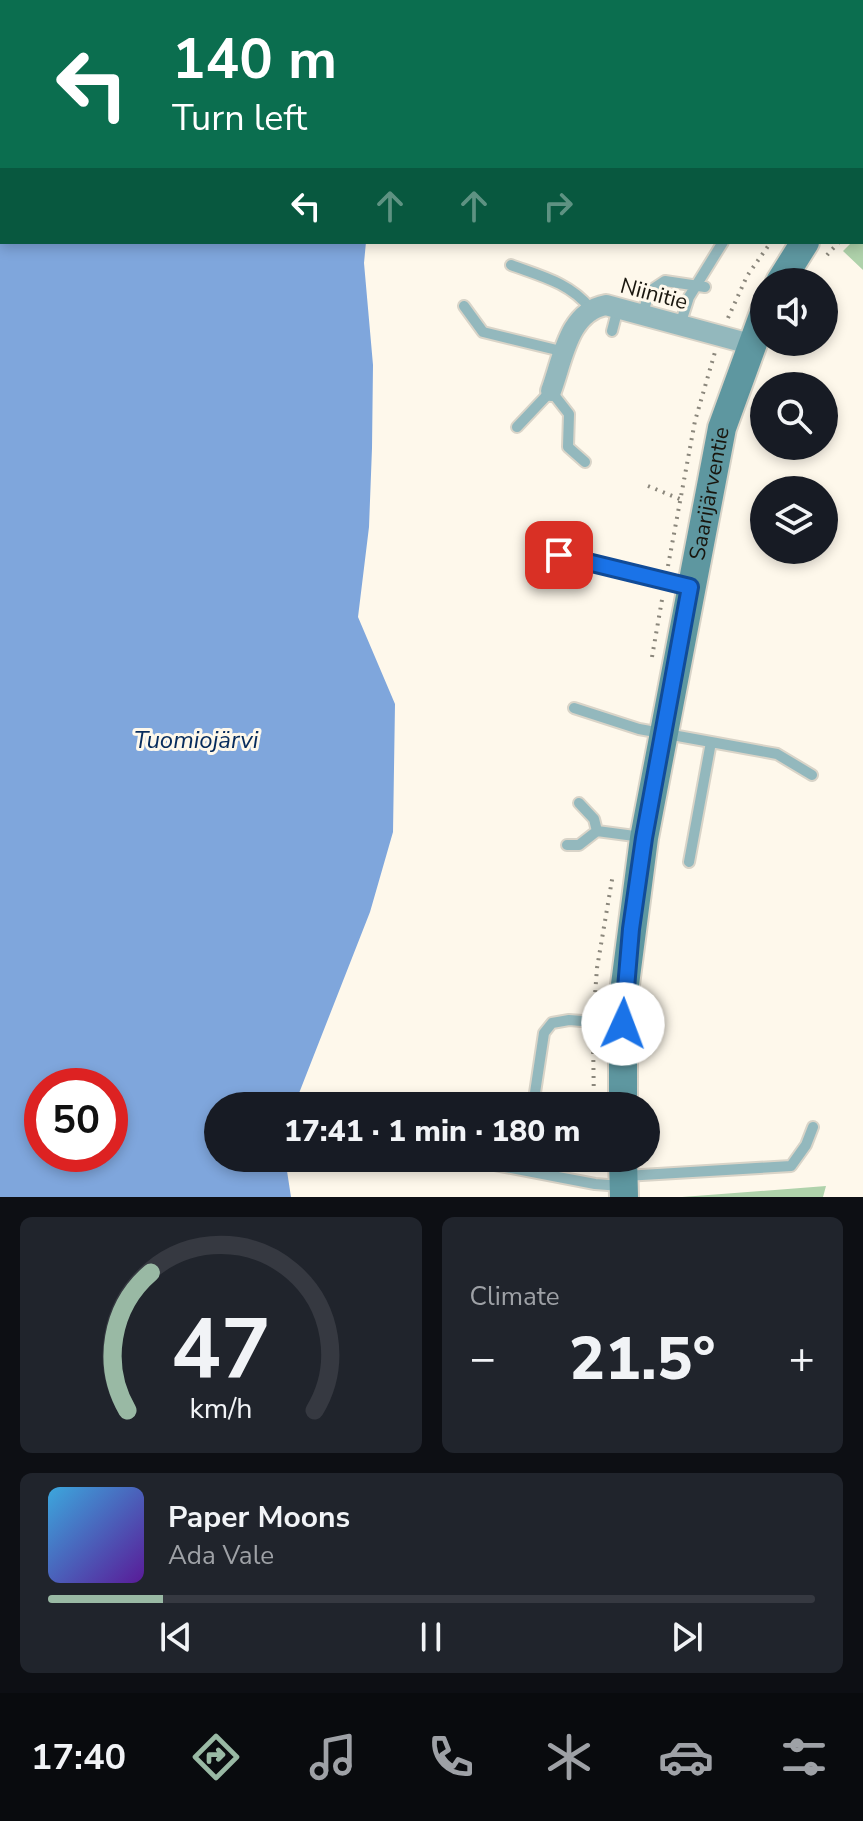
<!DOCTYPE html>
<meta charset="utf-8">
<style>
body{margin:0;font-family:"Nunito Sans",sans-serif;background:#20242c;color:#f1f3f6;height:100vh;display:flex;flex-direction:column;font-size:30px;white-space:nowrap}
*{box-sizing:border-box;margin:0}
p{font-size:26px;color:#9ea1a6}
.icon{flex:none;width:44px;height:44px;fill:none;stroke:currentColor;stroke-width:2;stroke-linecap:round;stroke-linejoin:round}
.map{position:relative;height:1197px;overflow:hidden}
.side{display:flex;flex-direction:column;gap:20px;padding:20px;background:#0d0f14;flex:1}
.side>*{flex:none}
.guide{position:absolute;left:0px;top:0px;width:864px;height:244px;box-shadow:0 4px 12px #0003;background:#0b6e4f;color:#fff;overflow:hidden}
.tools{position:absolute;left:750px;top:268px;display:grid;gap:16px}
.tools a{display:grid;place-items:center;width:88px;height:88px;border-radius:50%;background:#171b24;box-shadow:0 4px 12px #0003;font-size:40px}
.speed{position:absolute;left:24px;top:1068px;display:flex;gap:16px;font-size:40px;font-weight:700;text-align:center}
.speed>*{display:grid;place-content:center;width:104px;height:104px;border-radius:50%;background:#171b24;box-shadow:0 4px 12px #0003;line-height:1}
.speed .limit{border:12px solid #d22;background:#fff;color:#111}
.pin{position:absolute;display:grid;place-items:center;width:68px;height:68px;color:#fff;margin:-34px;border-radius:16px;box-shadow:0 4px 12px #0006}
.me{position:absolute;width:88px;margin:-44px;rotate:2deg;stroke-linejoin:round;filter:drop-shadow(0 0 6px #0008)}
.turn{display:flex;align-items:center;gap:28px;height:168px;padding:0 40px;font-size:36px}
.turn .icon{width:104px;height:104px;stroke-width:2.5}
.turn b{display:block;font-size:56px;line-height:68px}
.lanes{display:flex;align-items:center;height:76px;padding:0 40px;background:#0003;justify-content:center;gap:40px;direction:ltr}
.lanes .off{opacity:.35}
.big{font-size:60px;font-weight:800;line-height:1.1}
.side .card{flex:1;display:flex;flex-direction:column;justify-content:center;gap:12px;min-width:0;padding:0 28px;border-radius:12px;background:#20242c}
.side .dial{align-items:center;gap:0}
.dial svg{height:208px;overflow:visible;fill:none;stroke:#363941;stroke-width:7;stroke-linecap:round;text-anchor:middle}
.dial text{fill:#f1f3f6;stroke:none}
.song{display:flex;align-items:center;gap:24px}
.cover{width:96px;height:96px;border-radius:12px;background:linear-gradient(135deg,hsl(200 70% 55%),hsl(270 70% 35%))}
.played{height:8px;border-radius:4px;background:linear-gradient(90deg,#99b9a4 15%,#363941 15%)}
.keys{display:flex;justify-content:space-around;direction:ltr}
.heat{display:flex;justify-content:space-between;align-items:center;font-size:44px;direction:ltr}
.side .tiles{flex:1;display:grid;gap:20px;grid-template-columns:1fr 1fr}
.card:last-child{grid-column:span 2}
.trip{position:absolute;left:204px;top:1092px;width:456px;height:80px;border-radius:40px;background:#171b24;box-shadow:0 4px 12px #0003;font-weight:800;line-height:80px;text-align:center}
.tab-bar{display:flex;height:128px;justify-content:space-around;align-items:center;background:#090b0e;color:#9ea1a6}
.tab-bar .icon{width:56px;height:56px}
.tab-bar .active{color:#99b9a4}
.tab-bar b{font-size:36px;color:#f1f3f6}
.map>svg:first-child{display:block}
.green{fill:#afd2ab}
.water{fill:#7fa6dc;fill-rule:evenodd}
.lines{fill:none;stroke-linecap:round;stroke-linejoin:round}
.service-casing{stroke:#d9d4c8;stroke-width:14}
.minor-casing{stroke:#d9d4c8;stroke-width:24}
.secondary-casing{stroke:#d9d4c8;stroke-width:32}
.path{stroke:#8b877c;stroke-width:4;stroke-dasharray:2 6;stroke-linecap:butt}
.service{stroke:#93b8bd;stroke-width:10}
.minor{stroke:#93b8bd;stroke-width:20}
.secondary{stroke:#5e97a0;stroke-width:28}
.route-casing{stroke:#114b97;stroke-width:20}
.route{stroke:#1a73e8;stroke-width:14}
.labels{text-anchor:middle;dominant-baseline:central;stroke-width:6;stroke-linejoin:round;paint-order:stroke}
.street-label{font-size:22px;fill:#19160e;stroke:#fef8eb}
.water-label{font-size:24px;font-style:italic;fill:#062b5c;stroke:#fef8eb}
</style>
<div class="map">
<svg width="863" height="1197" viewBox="0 0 863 1197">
<rect width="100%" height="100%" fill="#fef8eb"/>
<path class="green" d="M863,232V270L843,251L852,242H862Z
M826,1186L823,1197H682Z"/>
<path class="water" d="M0,0L348,2H2V242H366L364,263L373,365L372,448L369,527L358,617L395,704L393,832L370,912L294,1106H218V1158H285L291,1197H0ZM42,1086H110V1154H42Z"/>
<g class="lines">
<defs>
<path id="service" d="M623,0L625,2
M511,265C541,276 570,283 590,308
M464,306L483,332L565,352
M642,315L650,291L665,281L705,287
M680,325L689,297L723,242
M612,331L618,308
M517,427L551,391L569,414L568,447L585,462
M559,555L688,587
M574,708L639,729L711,742L689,862
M711,742L777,754L812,775
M579,803L594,819L597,831
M567,845H579L597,831L642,837
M533,1106L544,1033L552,1023L569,1020L621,1024
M429,1158H437
M458,1158L595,1184L621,1186
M625,1176L791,1166L806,1145L813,1127"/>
<path id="minor" d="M551,391C563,359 568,312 606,305L750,344"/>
<g id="secondary">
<path d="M862,164L863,163"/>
<path d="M780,282L805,242"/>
<path id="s1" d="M623,1106V1000L644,838L722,428L764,313"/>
<path d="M623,1158L624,1197"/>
</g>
</defs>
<use href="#service" class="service-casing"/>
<use href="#minor" class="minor-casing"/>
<use href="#secondary" class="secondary-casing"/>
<path class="path" d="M843,0L844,2
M862,40L863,42
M862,68L863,67
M862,130L863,129
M862,218L863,217
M827,255L839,242
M728,318L747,276L771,242
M648,486L680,499
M668,566L695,421L715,352
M652,657L663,594
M594,1008L597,968L613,874
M593,1036L594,1106
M595,1158V1171"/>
<use href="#service" class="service"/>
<use href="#minor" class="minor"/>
<use href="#secondary" class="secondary"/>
</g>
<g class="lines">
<defs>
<path id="route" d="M559,555L690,587L644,838L631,929L623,1024"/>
</defs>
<use href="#route" class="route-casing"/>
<use href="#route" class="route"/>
</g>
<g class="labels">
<g class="street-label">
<text transform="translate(654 294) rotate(15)">Niinitie</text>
<text stroke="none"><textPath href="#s1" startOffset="620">Saarijärventie</textPath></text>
</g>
<g class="water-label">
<text x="196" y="740">Tuomiojärvi</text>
</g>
</g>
</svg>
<div class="tools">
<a><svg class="icon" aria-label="sound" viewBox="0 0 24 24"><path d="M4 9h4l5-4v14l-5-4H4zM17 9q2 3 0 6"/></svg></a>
<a><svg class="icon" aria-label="search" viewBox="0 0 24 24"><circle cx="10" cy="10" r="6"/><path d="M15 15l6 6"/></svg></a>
<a><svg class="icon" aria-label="layers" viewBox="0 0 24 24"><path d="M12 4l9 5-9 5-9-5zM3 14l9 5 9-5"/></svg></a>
</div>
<div class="speed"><div class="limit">50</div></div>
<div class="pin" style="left:559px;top:555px;background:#d93025"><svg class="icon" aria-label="arrive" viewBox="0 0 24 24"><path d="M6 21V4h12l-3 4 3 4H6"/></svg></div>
<svg class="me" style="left:623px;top:1024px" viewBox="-20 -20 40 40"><circle r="19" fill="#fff"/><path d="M0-13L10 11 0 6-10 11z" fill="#1a73e8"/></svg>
<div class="trip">17:41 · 1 min · 180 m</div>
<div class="guide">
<div class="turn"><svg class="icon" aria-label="left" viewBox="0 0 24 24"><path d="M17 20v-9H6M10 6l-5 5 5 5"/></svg><div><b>140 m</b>Turn left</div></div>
<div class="lanes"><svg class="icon" aria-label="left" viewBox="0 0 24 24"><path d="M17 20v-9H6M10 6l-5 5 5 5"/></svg><svg class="icon off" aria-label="ahead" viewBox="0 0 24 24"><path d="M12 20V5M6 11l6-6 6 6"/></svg><svg class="icon off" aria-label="ahead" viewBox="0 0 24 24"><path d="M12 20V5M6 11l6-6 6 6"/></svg><svg class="icon off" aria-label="right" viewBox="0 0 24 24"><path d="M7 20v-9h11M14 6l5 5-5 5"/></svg></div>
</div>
</div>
<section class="side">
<div class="tiles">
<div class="card dial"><svg viewBox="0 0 100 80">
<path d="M14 69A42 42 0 1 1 86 69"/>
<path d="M14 69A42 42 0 0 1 23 16" stroke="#99b9a4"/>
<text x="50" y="56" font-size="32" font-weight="700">47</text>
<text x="50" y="72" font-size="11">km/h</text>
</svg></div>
<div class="card"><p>Climate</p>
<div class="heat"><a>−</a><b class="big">21.5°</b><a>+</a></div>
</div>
<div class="card">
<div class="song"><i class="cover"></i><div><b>Paper Moons</b><p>Ada Vale</p></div></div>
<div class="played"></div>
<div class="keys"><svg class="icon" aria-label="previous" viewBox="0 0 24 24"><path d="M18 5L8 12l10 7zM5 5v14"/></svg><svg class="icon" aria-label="pause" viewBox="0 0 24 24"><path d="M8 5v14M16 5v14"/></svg><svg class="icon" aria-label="next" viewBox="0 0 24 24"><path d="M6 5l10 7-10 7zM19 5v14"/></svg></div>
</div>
</div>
</section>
<nav class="tab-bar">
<b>17:40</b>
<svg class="icon active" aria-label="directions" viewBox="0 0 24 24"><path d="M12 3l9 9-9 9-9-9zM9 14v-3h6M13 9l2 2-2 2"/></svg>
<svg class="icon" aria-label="music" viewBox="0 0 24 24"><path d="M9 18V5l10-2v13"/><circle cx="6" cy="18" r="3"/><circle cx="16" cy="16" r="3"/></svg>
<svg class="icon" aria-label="phone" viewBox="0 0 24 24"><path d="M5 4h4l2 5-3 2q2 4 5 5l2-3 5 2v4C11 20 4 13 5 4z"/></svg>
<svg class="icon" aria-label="climate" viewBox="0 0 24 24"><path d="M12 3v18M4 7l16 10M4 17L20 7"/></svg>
<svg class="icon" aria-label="car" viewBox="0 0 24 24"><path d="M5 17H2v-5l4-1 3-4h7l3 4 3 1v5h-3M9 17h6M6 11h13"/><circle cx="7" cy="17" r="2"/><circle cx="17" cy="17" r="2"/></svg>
<svg class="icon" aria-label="filters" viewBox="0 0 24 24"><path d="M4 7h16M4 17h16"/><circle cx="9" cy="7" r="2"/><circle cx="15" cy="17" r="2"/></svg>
</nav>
